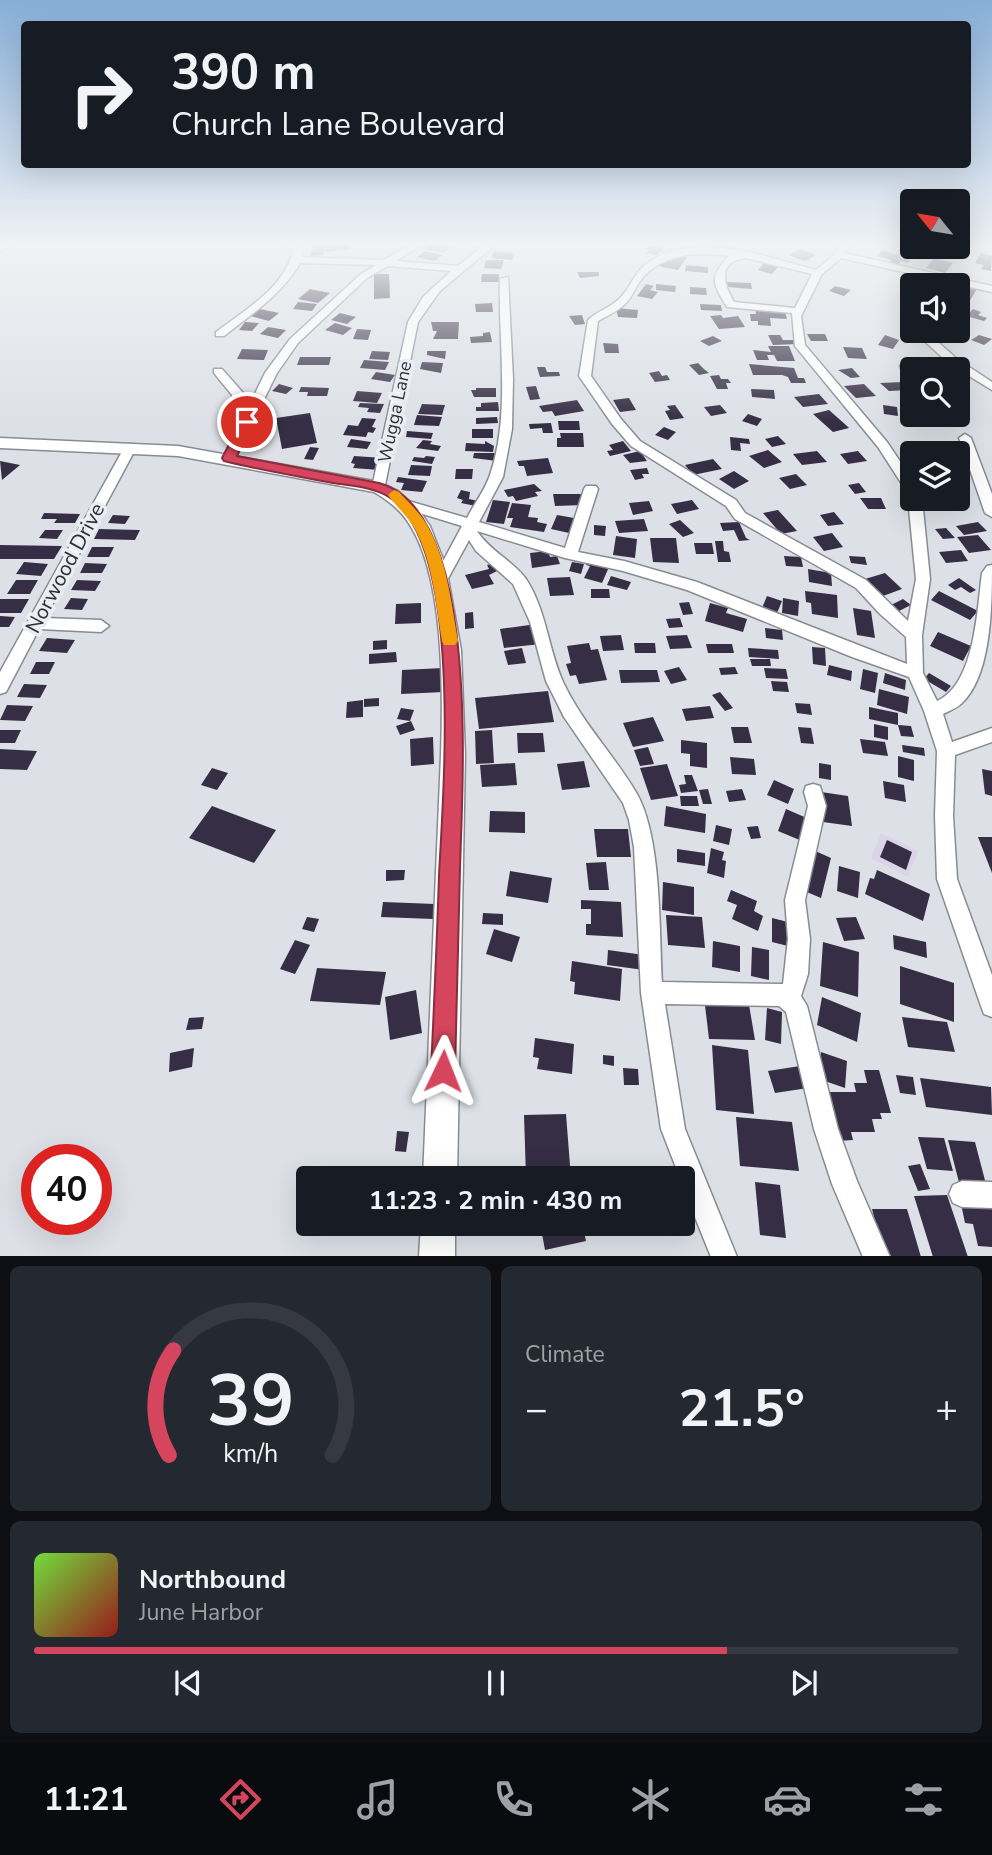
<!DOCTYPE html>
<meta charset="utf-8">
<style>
body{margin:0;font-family:"Nunito Sans",sans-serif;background:#242831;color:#f1f3f6;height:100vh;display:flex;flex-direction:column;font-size:26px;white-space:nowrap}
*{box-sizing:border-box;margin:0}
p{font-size:23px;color:#9ea1a6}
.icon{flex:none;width:38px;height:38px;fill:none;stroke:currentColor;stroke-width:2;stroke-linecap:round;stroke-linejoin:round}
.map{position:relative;height:1256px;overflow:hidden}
.sheet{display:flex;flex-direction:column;gap:10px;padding:10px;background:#0d0f14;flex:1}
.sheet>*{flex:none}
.guide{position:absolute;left:21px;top:21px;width:950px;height:147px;border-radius:7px;box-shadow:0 7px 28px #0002;background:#171b24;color:#f1f3f6;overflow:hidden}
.needle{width:46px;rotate:300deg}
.buttons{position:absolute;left:900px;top:189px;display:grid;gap:14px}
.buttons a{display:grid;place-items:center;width:70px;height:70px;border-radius:7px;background:#171b24;box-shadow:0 7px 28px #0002;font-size:35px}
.speed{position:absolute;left:21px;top:1144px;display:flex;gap:14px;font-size:35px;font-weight:700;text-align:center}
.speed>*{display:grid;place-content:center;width:91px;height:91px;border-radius:50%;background:#171b24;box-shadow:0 7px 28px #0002;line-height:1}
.speed .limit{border:10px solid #d22;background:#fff;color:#111}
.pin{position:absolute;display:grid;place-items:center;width:60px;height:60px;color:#fff;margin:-30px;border:4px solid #fff;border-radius:50%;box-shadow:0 2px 7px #0007}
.me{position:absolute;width:77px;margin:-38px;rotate:2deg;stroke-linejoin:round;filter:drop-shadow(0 0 5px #0008)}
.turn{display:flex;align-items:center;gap:24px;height:147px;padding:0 35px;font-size:32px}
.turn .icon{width:91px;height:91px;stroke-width:2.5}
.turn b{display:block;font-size:49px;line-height:60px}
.big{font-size:52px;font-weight:700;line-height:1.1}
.sheet .card{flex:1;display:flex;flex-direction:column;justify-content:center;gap:10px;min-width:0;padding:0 24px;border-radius:10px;background:#242831}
.sheet .dial{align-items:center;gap:0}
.dial svg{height:182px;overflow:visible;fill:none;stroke:#363941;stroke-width:7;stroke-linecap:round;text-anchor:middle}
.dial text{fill:#f1f3f6;stroke:none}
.song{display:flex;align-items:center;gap:21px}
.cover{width:84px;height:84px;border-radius:10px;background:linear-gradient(135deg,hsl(100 70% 55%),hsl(0 70% 35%))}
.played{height:7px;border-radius:4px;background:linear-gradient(90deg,#d5455d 75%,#363941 75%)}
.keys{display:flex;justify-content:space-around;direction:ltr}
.heat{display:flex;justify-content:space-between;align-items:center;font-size:38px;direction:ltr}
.sheet .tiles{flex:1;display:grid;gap:10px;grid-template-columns:1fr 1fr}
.card:last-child{grid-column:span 2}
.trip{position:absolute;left:296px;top:1166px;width:399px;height:70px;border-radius:7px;background:#171b24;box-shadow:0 7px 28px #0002;font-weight:700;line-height:70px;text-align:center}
.dock{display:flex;height:112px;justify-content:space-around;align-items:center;background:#090b0e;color:#9ea1a6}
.dock .icon{width:49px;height:49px}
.dock .on{color:#d5455d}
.dock b{font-size:32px;color:#f1f3f6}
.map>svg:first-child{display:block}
.commercial{fill:#dbd3e8}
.building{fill:#362e44}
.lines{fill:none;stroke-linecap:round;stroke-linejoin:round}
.street-casing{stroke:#888c91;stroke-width:3}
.secondary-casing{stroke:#888c91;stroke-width:3}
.street{fill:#fff;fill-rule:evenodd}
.secondary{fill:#fff;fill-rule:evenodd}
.route{fill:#d5455d;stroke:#8a2d3c;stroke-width:2}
.slow{fill:#f59e0b}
.labels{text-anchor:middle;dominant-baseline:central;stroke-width:7;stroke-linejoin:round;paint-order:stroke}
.far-street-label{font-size:18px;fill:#2e2f32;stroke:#eaeef4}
.street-label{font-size:21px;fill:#2e2f32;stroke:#eaeef4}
</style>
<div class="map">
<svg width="992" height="1257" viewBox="0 0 992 1257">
<rect width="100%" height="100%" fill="#dde1e7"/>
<path class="commercial" d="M881,833L918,851L908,877L871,858Z"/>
<path class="building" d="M313,245H325L323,255L310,256Z
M349,245L350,249L327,252L325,246Z
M429,245H442L451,247L443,253L424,249Z
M652,246L664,248L657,255L646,253L649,250L644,249Z
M899,246L915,249L908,263L901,261L898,265L889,263L892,260L877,256L882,250L897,255Z
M800,249L816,255L805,261L789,255Z
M425,251L442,255L434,261L417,257Z
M494,251L515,253L512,260L491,258Z
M981,253L992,256L991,271L981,269L984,265L975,263Z
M676,255L687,257L678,270L658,266L663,260L671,261Z
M934,258L953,263L945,273L926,268Z
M486,260H504L501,269L484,268Z
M766,261L780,265L772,274L758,270Z
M686,265L708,267V273L685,271Z
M577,272H599V276L580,278Z
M374,274H389L390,298L374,299Z
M482,274H499V282H481Z
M727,282L751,283L752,289L727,287Z
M646,284L654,286L650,290L658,292L652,299L637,296Z
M656,284L676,286L675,292L656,290Z
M958,284L977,289L968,304L957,301Z
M835,286L851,290L844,296L829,291Z
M690,287L706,288L707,295L690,294Z
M310,289L330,293L318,303L298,299Z
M298,302L317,304L312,311L293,309Z
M492,303L493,312H476L475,304Z
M700,304L721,305L722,311L701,310Z
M616,308L638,310L637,318L618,317Z
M260,309L279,313L269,321L250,316Z
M755,309L785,311L787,319L770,318L771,326L758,325V321H751L750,314H756Z
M973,309L981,312L978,315L987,318L984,321L966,316Z
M340,313L356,317L347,324L331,320Z
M582,315L585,324L575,325L569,316Z
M721,315L723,318L738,316L745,327L719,329L710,316Z
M245,322L259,323L252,331L239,330Z
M431,322H459L458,339H433L437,331H433Z
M335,323L352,328L343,335L325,330Z
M268,327L286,330L278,338L260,334Z
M357,329L371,330L368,340L353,339Z
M490,332L492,342L471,343L470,337L483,336V333Z
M807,334H825L828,341H811Z
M768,335H780L783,340H795L798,344L773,345Z
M885,335L899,340L893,349L878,345Z
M979,335L992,339L984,345L971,340Z
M713,336L722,341L709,346L700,341Z
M603,343L618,344L619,353H605Z
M768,346H789L795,361H777L774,355H767L769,360H757L753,350L771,352Z
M843,347L862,348L867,359L848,358Z
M242,349L268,350L264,360L237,359Z
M372,351L390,352L388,360L369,359Z
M427,351H446L445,359L427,355Z
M300,357H331L329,365H297Z
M364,360L389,362L385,370L360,368Z
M422,362L443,363L441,373L420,369Z
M698,363L704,369L709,373L699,375L689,365Z
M749,364L794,368L798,378H804L806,383H791L788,377L782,375H753Z
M537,367H545L547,372H559L560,376L540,377Z
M852,368L860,377L851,378L838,370Z
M659,371L662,376L667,375L670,380L655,382L649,373Z
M376,372L395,375L390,382L371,379Z
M719,375L721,379H728L731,383H726L728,389H717L710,376Z
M903,382L908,390L889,391L880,383Z
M279,384L293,388L286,394L272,391Z
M864,384L876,396L856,398L844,386Z
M536,386L540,399L530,400L526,387Z
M301,387L329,388L327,396H307L308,392H299Z
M476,388H496V397H474L471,390H476Z
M751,389L774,390L775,399L752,397Z
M357,391L382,393L377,403L353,401Z
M819,394L828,404L803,407L794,397Z
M629,398L636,410L620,412L613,400Z
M577,400L584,411L555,416L552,411L543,412L539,406Z
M498,402L499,411H476V407H481V403Z
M360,403L384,404L380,413L367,412L369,408L358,407Z
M422,404L445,405L442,415L418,414Z
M675,405L684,418L670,420L665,411L670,410L667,406Z
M720,405L727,413L711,416L704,407Z
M883,405L897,407L898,416L884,414Z
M829,410L847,426L849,428L833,432L813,414Z
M310,413L317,443L282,449L276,418Z
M748,414L762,419L757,426L742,421Z
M417,415L442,417L439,426L414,425Z
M937,415L953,420L949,426L933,421Z
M497,417L498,423L476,424V418Z
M362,418L376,419L372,427L376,428L373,433L368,432L366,437L343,435L348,425L358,426Z
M558,421H579L580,430H559Z
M551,423L553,433H543L542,428L530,429L529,424Z
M664,427L676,432L668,440L655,435Z
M472,429H493V438H472Z
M407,431L433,433L431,439L406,437Z
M560,433H583L584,447H557V438H561Z
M778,436L786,444L772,447L765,439Z
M730,437L749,439L750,444L740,443L741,451L731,450Z
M351,439L371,442L367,449L347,447Z
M423,440L432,441L430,444L441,446L438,451L416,448Z
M485,441L494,446L493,452L465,451L466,443L485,444Z
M623,441L631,451L610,456L607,451L613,450L609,445Z
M946,442L963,447L957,458V453L942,451Z
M310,447L319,448L313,460L304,459Z
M768,450L782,462L764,468L749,456Z
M640,451L647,461L630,463L623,455Z
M817,451L827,462L802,465L793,454Z
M858,451L867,461L848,464L840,454Z
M474,453H497V461L473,458Z
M354,456L383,458L379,470L353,468L355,464L351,463Z
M426,456L435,457L432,464L412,461L414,457L424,458Z
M548,458L553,473L527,476L524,466H519L517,461Z
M713,459L722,469L693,475L685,465Z
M0,461L20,465L2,480Z
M411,465L432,466L430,476L408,475Z
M647,468L649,474H642L644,478L635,480L630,470Z
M456,469H473L472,479H455Z
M734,471L749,481L734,489L719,479Z
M796,474L807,485L790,489L779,478Z
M398,477L427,481L422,492L401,490L404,483L396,482Z
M859,483L866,492L855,494L848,485Z
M534,484L542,491L535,492L538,496L516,501L513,496L508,497L504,490Z
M461,490L470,492L469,499L478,501L476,506L461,503L463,500L457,498Z
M553,494H581L583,505L555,506Z
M860,498H881L886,509H868Z
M493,500L510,502L504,524L486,522Z
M692,500L699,509L677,514L671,504Z
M649,501L653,511L633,515L629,503Z
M512,503L531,505L528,517L538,518L537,522L547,524L544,532L510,527L513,518H507Z
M778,510L797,531L781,534L763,513Z
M834,512L844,524L828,526L820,515Z
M44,513L80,514L75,523H54L57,519H41Z
M113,515L130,516L125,524L108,523Z
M557,515L574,518L569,533L551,529Z
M644,519L648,531L619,533L615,521Z
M680,520L694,533L683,537L669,524Z
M739,522L746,538L750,540L739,541L734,530L723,531L720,523Z
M978,522L987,531L964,535L956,526Z
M594,525L606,526L605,536L594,535Z
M946,528L955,538L943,539L935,529Z
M99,529L140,530L135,540L94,539Z
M45,530H63L57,539L39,538Z
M832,533L843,547L824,551L813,537Z
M978,535L991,550L969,553L957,537Z
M616,536L637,539L635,558L613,555Z
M650,538H676L679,563L653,562Z
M715,541H723L724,551L729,552L731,562H718Z
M694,543H712L714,554H696Z
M0,545L62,546L54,559H0Z
M92,547H114L109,557H87Z
M961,550L968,561L946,563L939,552Z
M548,551L550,557L557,556L560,564L532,568L530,553Z
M784,556L801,557L803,567L786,566Z
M849,556L865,557L867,565L851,563Z
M588,561L609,567L602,583L584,578L590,566L586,565Z
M24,562L48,564L41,576L16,574Z
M572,562L584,564L581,574L569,571Z
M85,563L107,564L102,573H80Z
M496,563L499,570L489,575L494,584L472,589L465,575L489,569L487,565Z
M808,569L831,573L832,586L809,582Z
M885,573L902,589L883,596L865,579Z
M611,576L631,582L627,590L607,585Z
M570,577L574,595L550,596L547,578Z
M959,578L966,583L976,590L970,593L961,587L955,590L948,585Z
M16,580H38L30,594H7Z
M77,580L101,581L95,591L71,590Z
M591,589H609L610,598H591Z
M805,591L837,595L838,618L812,614L811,603L806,602Z
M939,591L978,611L970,620L931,600Z
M767,596L782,601L777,613L762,608Z
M71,598L88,599L82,610L64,609Z
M783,598L799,601L798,616L782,613Z
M0,599H29L21,613H0Z
M903,599L911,605L895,613L887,607Z
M689,602L693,614L683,615L679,603Z
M421,603V623L395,624L396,604Z
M710,603L728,608L726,613L747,619L743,632L705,621Z
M853,608L871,611L875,638L857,635Z
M473,612L474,628L465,629V613Z
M0,616L15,617L9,627H0Z
M680,618L683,627L669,628L666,619Z
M536,624L541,644L504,648L500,629Z
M765,628L782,630L783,640L766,638Z
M938,632L971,646L963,661L930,646Z
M621,635L624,650L603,651L600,636Z
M687,635L692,648L670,649L666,636Z
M47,638L75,640L67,653L39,651Z
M387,640V649L373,650V641Z
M589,643L591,650L598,649L607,680L579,684L576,675L570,676L566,664L571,663L567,646Z
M634,643H655L656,653H635Z
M706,644H732L734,653H708Z
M812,647L825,648L826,666L813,664Z
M522,648L526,663L508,665L504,651Z
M748,648L778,650L779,659L749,657Z
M396,652L397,662L369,664V654Z
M750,659H770L771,666H752Z
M36,662H55L49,674H30Z
M829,665L852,671L851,681L827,675Z
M679,667L687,680L671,684L664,671Z
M735,667L738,674L721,675L719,668Z
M443,668L444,692L401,694L402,670Z
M764,668L786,669L788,679L766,678Z
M863,669L878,673L875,693L860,689Z
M619,670H657L660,682L621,683Z
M885,673L906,680L905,690L883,683Z
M929,673L951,686L946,692L924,679Z
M771,681L787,682L789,692L773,691Z
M24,684L47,685L40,698L17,697Z
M879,689L909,697L907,714L877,705Z
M548,691L554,722L479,729L475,698Z
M720,692L733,708L725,711L712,695Z
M379,698V706L364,707V699Z
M363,700V717L346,718L347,702Z
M795,703L810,704L812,715L797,713Z
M7,705L33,706L25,721L0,720Z
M710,706L714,718L686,721L682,709Z
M869,707L898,713V725L869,719Z
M401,708L414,710L410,721L397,719Z
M653,717L664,741L633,747L623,723Z
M411,721L415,730L400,735L396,726Z
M874,724L888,727V740L874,737Z
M898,725L911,726L914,737L901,736Z
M731,727H748L752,743H734Z
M798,727L811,728L814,744L801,743Z
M0,730H21L15,743H0Z
M492,730L494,763L476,764L475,731Z
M517,733H543L545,752L518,753Z
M433,737L434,764L411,766L410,739Z
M860,739L885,742L888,756L863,753Z
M681,740L707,743V768L690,766V754L681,753Z
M902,745L924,748L925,756L903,752Z
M648,747L654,764L640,766L634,750Z
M0,749L37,751L27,770L0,769Z
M898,756L914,760V781L898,777Z
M730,757L754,759L756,775L732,774Z
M584,761L590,787L562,790L557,764Z
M515,763L517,785L482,787L480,765Z
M819,763L831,765V780L819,778Z
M667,764L678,796L651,800L640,768Z
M212,768L228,773L217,790L201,785Z
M982,769L992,771V796L985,794Z
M684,775H692L698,791L681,793L679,785L686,784Z
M774,780L794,789L788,804L767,795Z
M883,781L904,785L906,802L885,798Z
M708,789L712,804H703L699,790Z
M742,789L746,800L729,802L726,791Z
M821,792L848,796L852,826L823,822Z
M680,796H697L699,806H681Z
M212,806L276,830L254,863L189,838Z
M666,806L706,814L705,833L664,826Z
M786,809L809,819L802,841L778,831Z
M490,811L525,812V833L489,832Z
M716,825L732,829L729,845L713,841Z
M758,826L761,838L751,839L747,827Z
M594,829H628L631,857H597Z
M978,837H992V873Z
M887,840L912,852L906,870L880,857Z
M711,848L724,852L722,860L726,861L724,878L707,873Z
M677,849L705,853V866L677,862Z
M813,850L831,858L821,898L802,890Z
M606,862L609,890H589L586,863Z
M839,866L860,872L858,898L837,891Z
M386,870H405L404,880L386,881Z
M877,870L930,894L923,921L865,894L870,878L874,879Z
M510,871L552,878L548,903L506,896Z
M663,882L694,887V915L662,910Z
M731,890L757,901L754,911L763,916L758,931L732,919L737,905L727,901Z
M581,900L621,902L623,937L586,935V924H591V909H581Z
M383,902L435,904L433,919L381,917Z
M483,913L503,914V925L482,924Z
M666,915L702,917L705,948L668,945Z
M307,917L319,919L314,932L302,929Z
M856,917L865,939L844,941L836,918Z
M772,918L792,923V947L772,942Z
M494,929L520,937L512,962L486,954Z
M893,935L926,942L927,958L894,949Z
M295,940L310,945L295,974L280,969Z
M713,941L740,946V972L712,967Z
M823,942L859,952L858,997L820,986Z
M752,947L769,950V980L751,976Z
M608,950L644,955V970L607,965Z
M572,961L622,969L620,1001L574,994L575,982L570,981Z
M900,966L954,983V1022L900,1004Z
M317,968L386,972L380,1005L310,1001Z
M416,990L422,1033L390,1040L385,997Z
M704,997L748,999L755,1040L709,1039Z
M822,997L861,1013L857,1042L817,1025Z
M767,1008L782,1012L781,1044L765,1040Z
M204,1017L202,1029L186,1030L189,1018Z
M902,1017L947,1022L955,1052L908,1047Z
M535,1038L574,1044L572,1074L537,1069L539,1058L533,1057Z
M712,1045L748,1050L754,1114L716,1110Z
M194,1048L192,1067L169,1072L170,1053Z
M821,1052L847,1061L845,1088L819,1079Z
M603,1055L614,1056V1066L603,1064Z
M800,1066L808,1088L775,1093L768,1071Z
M623,1068L638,1069L639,1085H624Z
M864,1070H879L891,1113H880L882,1119H872L875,1132H851L853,1140L838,1141L827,1092H856L854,1083H867Z
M896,1075L913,1077L916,1095L900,1093Z
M920,1078L991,1087L992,1115L926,1107Z
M566,1114L571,1178H526L524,1115Z
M736,1117L792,1122L799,1171L740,1166Z
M397,1131L409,1132L406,1152L395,1151Z
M918,1137L944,1138L953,1171L927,1169Z
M948,1140L975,1142L987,1188L960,1186Z
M920,1164L930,1189L918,1191L908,1166Z
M379,1172L423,1176V1178H378Z
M755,1182L780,1185L786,1238L760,1235Z
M947,1195L968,1257H933L914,1196Z
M961,1204L992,1207V1247L978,1246L973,1224L965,1223Z
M872,1209H907L921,1257H884Z
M377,1223H423V1229Z
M540,1223H582L586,1241L545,1250Z"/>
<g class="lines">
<defs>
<path id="street" d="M288,245H298L303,251L301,257L384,260L409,245H421L396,261L458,266L484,245H495L440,291L418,322L384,490H374L372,487L408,322L423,297L451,271L388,266L367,278L298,343L277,373L235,458L234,461H224L223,458L240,423L233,416L232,395L214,373V369H222L244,394L245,414L265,373L290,339L361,274L376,265L300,263C282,294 252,314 224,336H216V332C245,310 284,288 293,251Z
M838,245H848L844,253L992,286V292L841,258L822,274L801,316L805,345L887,442L912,479V493L907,492L878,447L795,346L792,313L727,307C712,283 709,277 729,256C697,252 663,252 641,280C635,287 633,296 626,303C618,311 607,316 598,321L591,376L621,419L640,441L736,500L745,513L866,580L908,621L916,579L908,499L912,496V499H922L930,579L922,635L923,673L937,701C975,684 977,610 982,573L987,566L992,565C992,603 992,675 962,703C957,708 949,711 943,714L952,742L992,728V742L955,755L953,816L957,879L992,975V1017L984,1014L981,1006L937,879L935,816L937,751L924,711L909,677L852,657L687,590L623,571L565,558L477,531C490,551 513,561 526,579C547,611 548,650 564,684C583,724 615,756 637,794C662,839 659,930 662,982L783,984L788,939L785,900L808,806L804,792L806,786L813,784L820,786L826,806L805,900L810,939L808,974L801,996L807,1006L838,1129L857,1181L890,1257H863L832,1184L814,1129L786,1012L779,1006L665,1004L685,1129L737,1257H711L682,1185V1178H680L661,1129L641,993L634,847L629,820L623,803L564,717L546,681L530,622L513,584L476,551L469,540L445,584H435L433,580L462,526L400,507L398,504L405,500L467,518C474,504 485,490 490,475C511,414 498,343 500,279L508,277L513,379L512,429L503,477L479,522L565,548L584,489L586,486H596L598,489L578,552L624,561L697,582L907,664L906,637L880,614L856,588L735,519L726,506L631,446L612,424L579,376L588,320C597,311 610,308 619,299C631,288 633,273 649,262C697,230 766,257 816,270L835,254ZM746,258L812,274L795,308L734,302C723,283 717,262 746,258Z
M920,333H928L957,359L992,382V390L951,365L913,369L912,386L908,385L900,366L902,364L944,359L920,337Z
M965,434L971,438L992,494V517L985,513L959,438Z
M130,444L136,448L45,618L101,620L109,626L101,632L39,629L6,692L0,694V672L124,448Z
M962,1181L992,1182V1208L962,1207L953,1203L949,1194L953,1185Z"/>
<path id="secondary" d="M0,245H9L0,251Z
M0,438L178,446L379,482L398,491L419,510L430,526L446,567L461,650L465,755L457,1178H423L441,755C443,691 445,572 406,519C397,507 386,499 374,492L178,456L0,448Z
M421,1223H455V1257H419Z"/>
</defs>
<use href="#street" class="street-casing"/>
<use href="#secondary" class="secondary-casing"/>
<use href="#street" class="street"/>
<use href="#secondary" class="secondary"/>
</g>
<linearGradient id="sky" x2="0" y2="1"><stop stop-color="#87aed8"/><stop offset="0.58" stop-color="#f0f2f4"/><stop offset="1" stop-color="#f0f2f4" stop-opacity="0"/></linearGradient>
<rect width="992" height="421" fill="url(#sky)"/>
<path class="route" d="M247,418L253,422L237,456L379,483C482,511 462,786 460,869C458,936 457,1004 455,1071L452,1079L443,1083L435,1079L431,1071C434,1006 437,940 439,875C443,795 464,546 389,497C373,487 352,486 333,483C297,476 260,470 224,461L222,458L241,422Z"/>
<path class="slow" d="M394,490L399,492C408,502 420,513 427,525C447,560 451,602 458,641L455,645H444L442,641C436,604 433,563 415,529C408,517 396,506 388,495Z"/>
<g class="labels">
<g class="far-street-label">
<text transform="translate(395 412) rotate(-78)">Wugga Lane</text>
</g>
<g class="street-label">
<text transform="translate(65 568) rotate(-62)">Norwood Drive</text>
</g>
</g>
</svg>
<div class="buttons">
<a><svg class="needle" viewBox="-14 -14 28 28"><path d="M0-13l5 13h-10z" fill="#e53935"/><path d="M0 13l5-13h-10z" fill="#9ea1a6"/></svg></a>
<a><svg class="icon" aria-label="sound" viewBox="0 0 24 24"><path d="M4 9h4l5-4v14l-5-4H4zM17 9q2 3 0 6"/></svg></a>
<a><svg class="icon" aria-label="search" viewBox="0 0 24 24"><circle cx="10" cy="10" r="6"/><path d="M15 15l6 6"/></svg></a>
<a><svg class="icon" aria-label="layers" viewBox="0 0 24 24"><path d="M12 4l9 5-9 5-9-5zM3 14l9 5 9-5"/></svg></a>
</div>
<div class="speed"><div class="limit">40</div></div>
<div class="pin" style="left:247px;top:422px;background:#d93025"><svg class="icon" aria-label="arrive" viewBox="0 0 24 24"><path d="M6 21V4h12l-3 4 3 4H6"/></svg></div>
<svg class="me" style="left:443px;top:1071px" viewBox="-20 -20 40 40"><path d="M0-17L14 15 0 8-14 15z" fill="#d5455d" stroke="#fff" stroke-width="4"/></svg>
<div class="trip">11:23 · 2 min · 430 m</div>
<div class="guide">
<div class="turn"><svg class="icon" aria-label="right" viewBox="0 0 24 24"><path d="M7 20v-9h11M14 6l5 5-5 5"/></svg><div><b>390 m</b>Church Lane Boulevard</div></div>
</div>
</div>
<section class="sheet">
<div class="tiles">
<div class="card dial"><svg viewBox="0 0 100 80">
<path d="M14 69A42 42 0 1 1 86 69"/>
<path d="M14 69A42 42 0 0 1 16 23" stroke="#d5455d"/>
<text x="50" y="56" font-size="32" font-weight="700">39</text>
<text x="50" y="72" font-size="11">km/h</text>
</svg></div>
<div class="card"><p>Climate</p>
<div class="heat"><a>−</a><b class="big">21.5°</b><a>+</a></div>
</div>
<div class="card">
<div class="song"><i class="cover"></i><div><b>Northbound</b><p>June Harbor</p></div></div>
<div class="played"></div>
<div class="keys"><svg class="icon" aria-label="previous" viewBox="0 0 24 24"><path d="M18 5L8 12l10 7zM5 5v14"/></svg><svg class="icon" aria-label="pause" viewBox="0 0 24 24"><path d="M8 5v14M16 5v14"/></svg><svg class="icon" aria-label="next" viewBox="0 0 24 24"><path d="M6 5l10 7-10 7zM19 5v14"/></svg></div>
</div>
</div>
</section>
<nav class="dock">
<b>11:21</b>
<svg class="icon on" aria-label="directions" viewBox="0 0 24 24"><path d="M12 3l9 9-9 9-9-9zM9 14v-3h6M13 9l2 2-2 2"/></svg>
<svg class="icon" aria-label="music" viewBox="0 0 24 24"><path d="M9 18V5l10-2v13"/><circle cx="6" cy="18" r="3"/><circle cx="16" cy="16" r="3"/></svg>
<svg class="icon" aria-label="phone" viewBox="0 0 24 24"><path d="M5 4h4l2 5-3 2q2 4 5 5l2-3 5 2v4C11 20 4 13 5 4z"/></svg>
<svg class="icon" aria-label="climate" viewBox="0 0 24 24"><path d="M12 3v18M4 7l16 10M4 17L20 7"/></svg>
<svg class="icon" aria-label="car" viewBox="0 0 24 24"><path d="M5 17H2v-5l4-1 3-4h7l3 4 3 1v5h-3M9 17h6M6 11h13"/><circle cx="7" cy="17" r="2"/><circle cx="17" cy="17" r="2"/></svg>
<svg class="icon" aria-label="filters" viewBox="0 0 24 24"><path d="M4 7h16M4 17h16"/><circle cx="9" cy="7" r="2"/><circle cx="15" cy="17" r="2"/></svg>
</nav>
